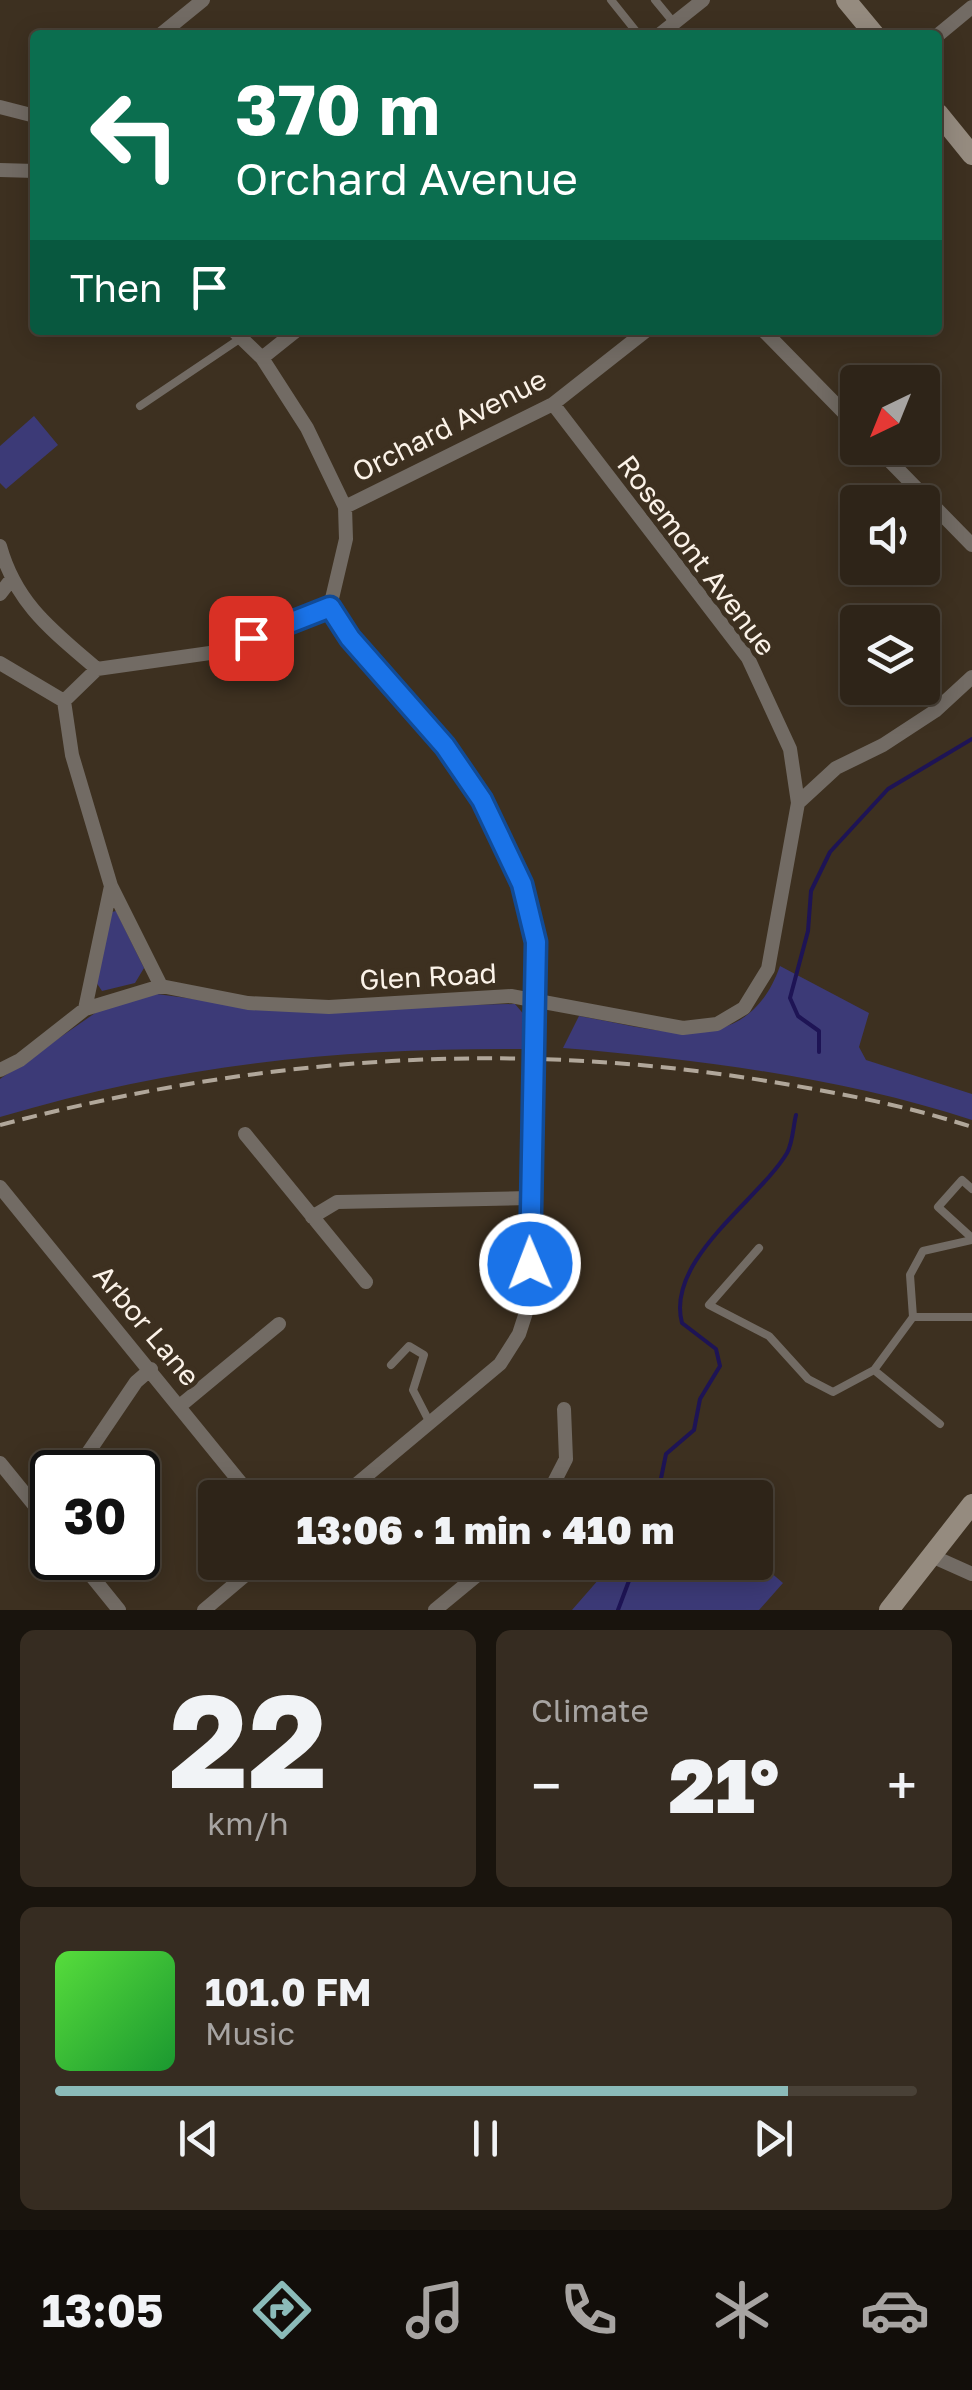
<!DOCTYPE html>
<meta charset="utf-8">
<style>
body{margin:0;font-family:"Golos Text",sans-serif;background:#362c21;color:#f1f3f6;height:100vh;display:flex;flex-direction:column;font-size:38px;white-space:nowrap}
*{box-sizing:border-box;margin:0}
p{font-size:32px;color:#a7a4a2}
.icon{flex:none;width:55px;height:55px;fill:none;stroke:currentColor;stroke-width:2;stroke-linecap:round;stroke-linejoin:round}
.map{position:relative;height:1610px;overflow:hidden}
.details{display:flex;flex-direction:column;gap:20px;padding:20px;background:#19140d;flex:1}
.details>*{flex:none}
.hud{position:absolute;left:30px;top:30px;width:912px;height:305px;border-radius:10px;box-shadow:0 5px 25px #0003,0 0 0 2px #494137;background:#0b6e4f;color:#fff;overflow:hidden}
.needle{width:65px;rotate:223deg}
.controls{position:absolute;left:840px;top:365px;display:grid;gap:20px}
.controls a{display:grid;place-items:center;width:100px;height:100px;border-radius:10px;background:#2e2418;box-shadow:0 5px 25px #0003,0 0 0 2px #494137;font-size:50px}
.speed{position:absolute;left:30px;top:1450px;display:flex;gap:20px;font-size:50px;font-weight:700;text-align:center}
.speed>*{display:grid;place-content:center;width:130px;height:130px;border-radius:50%;background:#2e2418;box-shadow:0 5px 25px #0003,0 0 0 2px #494137;line-height:1}
.speed .limit{border:5px solid #111;border-radius:15px;background:#fff;color:#111}
.pin{position:absolute;display:grid;place-items:center;width:85px;height:85px;color:#fff;margin:-42px;border-radius:20px;box-shadow:0 5px 15px #0006}
.me{position:absolute;width:110px;margin:-55px;rotate:359deg;stroke-linejoin:round;filter:drop-shadow(0 0 8px #0008)}
.turn{display:flex;align-items:center;gap:35px;height:210px;padding:0 40px;font-size:45px}
.turn .icon{width:130px;height:130px;stroke-width:2.5}
.turn b{display:block;font-size:70px;line-height:85px}
.then{display:flex;align-items:center;height:95px;padding:0 40px;background:#0003;gap:20px;font-size:38px}
.big{font-size:75px;font-weight:800;line-height:1.1}
.details .card{flex:1;display:flex;flex-direction:column;justify-content:center;gap:15px;min-width:0;padding:0 35px;border-radius:15px;background:#362c21}
.details .dial{align-items:center;gap:0}
.dial b{font-size:130px;line-height:1}
.song{display:flex;align-items:center;gap:30px}
.cover{width:120px;height:120px;border-radius:15px;background:linear-gradient(135deg,hsl(110 70% 55%),hsl(130 70% 35%))}
.played{height:10px;border-radius:5px;background:linear-gradient(90deg,#8bbbb9 85%,#494137 85%)}
.keys{display:flex;justify-content:space-around;direction:ltr}
.heat{display:flex;justify-content:space-between;align-items:center;font-size:55px;direction:ltr}
.details .tiles{flex:1;display:grid;gap:20px;grid-template-columns:1fr 1fr}
.card:last-child{grid-column:span 2}
.trip{position:absolute;left:198px;top:1480px;width:575px;height:100px;border-radius:10px;background:#2e2418;box-shadow:0 5px 25px #0003,0 0 0 2px #494137;font-weight:800;line-height:100px;text-align:center}
.tabs{display:flex;height:160px;justify-content:space-around;align-items:center;background:#120e0a;color:#a7a4a2}
.tabs .icon{width:70px;height:70px}
.tabs .active{color:#8bbbb9}
.tabs b{font-size:45px;color:#f1f3f6}
.map>svg:first-child{display:block}
.green{fill:#3c3a77}
.lines{fill:none;stroke-linecap:round;stroke-linejoin:round}
.stream{stroke:#1e1455;stroke-width:4}
.service{stroke:#726b64;stroke-width:8}
.minor{stroke:#726b64;stroke-width:14}
.secondary{stroke:#958b7f;stroke-width:20}
.rail{stroke:#b1a79a;stroke-width:4;stroke-dasharray:15 8;stroke-linecap:butt}
.route-casing{stroke:#114b97;stroke-width:25}
.route{stroke:#1a73e8;stroke-width:18}
.labels{text-anchor:middle;dominant-baseline:central;stroke-width:10;stroke-linejoin:round;paint-order:stroke}
.street-label{font-size:28px;fill:#fbf2e8;stroke:#3d3020}
</style>
<div class="map">
<svg width="972" height="1610" viewBox="0 0 972 1610">
<rect width="100%" height="100%" fill="#3d3020"/>
<path class="green" d="M34,416L58,445L6,489L0,483V446Z
M116,911L144,968L135,983L102,991L96,982L112,912Z
M780,966L869,1013L859,1047L866,1060L972,1094V1120C843,1078 698,1059 563,1048L579,1016C656,1029 746,1063 780,966Z
M157,994L268,1009L515,1004L526,1017L524,1049C338,1048 179,1064 0,1117V1079L98,1011Z
M755,1559L783,1583L759,1610H572L613,1563Z"/>
<g class="lines">
<path class="stream" d="M819,1052V1031L798,1016L790,998L808,931L811,891L830,852L888,789L972,739
M657,1498L666,1454L694,1430L700,1399L720,1366L716,1349L682,1323C665,1260 759,1200 787,1153C793,1142 793,1127 796,1115
M618,1610L636,1562"/>
<path class="service" d="M611,0L639,35
M655,0L674,23
M140,406L241,338
M972,1189L962,1180L938,1207L972,1238
M759,1248L709,1305L769,1336L808,1379L833,1392L874,1370
M913,1317L910,1275L923,1251L972,1240
M391,1365L409,1346L424,1355L413,1390L430,1423
M940,1424L874,1370L913,1317H972"/>
<path class="minor" d="M160,35L203,0
M659,35L703,0
M938,35L972,7
M0,107L35,116
M0,170L35,171
M233,330L262,358L307,428L345,507L346,539L330,607
M763,330L858,427
M262,358L297,330
M553,404L748,658L790,749L798,803
M877,448L972,545
M345,507L553,404L647,330
M0,546C16,604 53,631 97,669
M0,594L10,581
M330,607L350,638L445,746L483,801L522,884L536,942L531,1297L519,1334L500,1364L340,1498
M0,663L64,701L72,755L111,886L85,1009
M64,701L97,669L217,652L330,607
M111,886L161,986
M0,1070L20,1060L85,1009L161,986L248,1003L329,1007L511,996L683,1028L717,1024L744,1008L768,969L798,803L836,768L883,745L935,711L972,677
M245,1134L366,1282
M0,1187L253,1498
M312,1217L337,1202L529,1198
M181,1405L279,1324
M0,1463L52,1527
M75,1472L136,1382L151,1369
M546,1498L566,1459L564,1409
M934,1557L972,1574
M77,1558L119,1610
M204,1610L261,1562
M435,1610L493,1562"/>
<path class="secondary" d="M846,0L875,35
M938,113L972,155
M889,1610L972,1504"/>
<path class="rail" d="M0,1125C258,1057 509,1038 773,1082C839,1093 908,1106 972,1127"/>
</g>
<g class="lines">
<defs>
<path id="route" d="M251,638L330,607L350,638L445,746L482,800L522,884L536,942L530,1264"/>
</defs>
<use href="#route" class="route-casing"/>
<use href="#route" class="route"/>
</g>
<g class="labels">
<g class="street-label">
<text transform="translate(449 425) rotate(-27)">Orchard Avenue</text>
<text transform="translate(697 555) rotate(53)">Rosemont Avenue</text>
<text transform="translate(428 976) rotate(-3)">Glen Road</text>
<text transform="translate(147 1325) rotate(50)">Arbor Lane</text>
</g>
</g>
</svg>
<div class="controls">
<a><svg class="needle" viewBox="-14 -14 28 28"><path d="M0-13l5 13h-10z" fill="#e53935"/><path d="M0 13l5-13h-10z" fill="#a7a4a2"/></svg></a>
<a><svg class="icon" aria-label="sound" viewBox="0 0 24 24"><path d="M4 9h4l5-4v14l-5-4H4zM17 9q2 3 0 6"/></svg></a>
<a><svg class="icon" aria-label="layers" viewBox="0 0 24 24"><path d="M12 4l9 5-9 5-9-5zM3 14l9 5 9-5"/></svg></a>
</div>
<div class="speed"><div class="limit">30</div></div>
<div class="pin" style="left:251px;top:638px;background:#d93025"><svg class="icon" aria-label="arrive" viewBox="0 0 24 24"><path d="M6 21V4h12l-3 4 3 4H6"/></svg></div>
<svg class="me" style="left:530px;top:1264px" viewBox="-20 -20 40 40"><circle r="17" fill="#1a73e8" stroke="#fff" stroke-width="3"/><path d="M0-11L8 9 0 5-8 9z" fill="#fff"/></svg>
<div class="trip">13:06 · 1 min · 410 m</div>
<div class="hud">
<div class="turn"><svg class="icon" aria-label="left" viewBox="0 0 24 24"><path d="M17 20v-9H6M10 6l-5 5 5 5"/></svg><div><b>370 m</b>Orchard Avenue</div></div>
<div class="then">Then<svg class="icon" aria-label="arrive" viewBox="0 0 24 24"><path d="M6 21V4h12l-3 4 3 4H6"/></svg></div>
</div>
</div>
<section class="details">
<div class="tiles">
<div class="card dial"><b>22</b><p>km/h</p></div>
<div class="card"><p>Climate</p>
<div class="heat"><a>−</a><b class="big">21°</b><a>+</a></div>
</div>
<div class="card">
<div class="song"><i class="cover"></i><div><b>101.0 FM</b><p>Music</p></div></div>
<div class="played"></div>
<div class="keys"><svg class="icon" aria-label="previous" viewBox="0 0 24 24"><path d="M18 5L8 12l10 7zM5 5v14"/></svg><svg class="icon" aria-label="pause" viewBox="0 0 24 24"><path d="M8 5v14M16 5v14"/></svg><svg class="icon" aria-label="next" viewBox="0 0 24 24"><path d="M6 5l10 7-10 7zM19 5v14"/></svg></div>
</div>
</div>
</section>
<nav class="tabs">
<b>13:05</b>
<svg class="icon active" aria-label="directions" viewBox="0 0 24 24"><path d="M12 3l9 9-9 9-9-9zM9 14v-3h6M13 9l2 2-2 2"/></svg>
<svg class="icon" aria-label="music" viewBox="0 0 24 24"><path d="M9 18V5l10-2v13"/><circle cx="6" cy="18" r="3"/><circle cx="16" cy="16" r="3"/></svg>
<svg class="icon" aria-label="phone" viewBox="0 0 24 24"><path d="M5 4h4l2 5-3 2q2 4 5 5l2-3 5 2v4C11 20 4 13 5 4z"/></svg>
<svg class="icon" aria-label="climate" viewBox="0 0 24 24"><path d="M12 3v18M4 7l16 10M4 17L20 7"/></svg>
<svg class="icon" aria-label="car" viewBox="0 0 24 24"><path d="M5 17H2v-5l4-1 3-4h7l3 4 3 1v5h-3M9 17h6M6 11h13"/><circle cx="7" cy="17" r="2"/><circle cx="17" cy="17" r="2"/></svg>
</nav>
